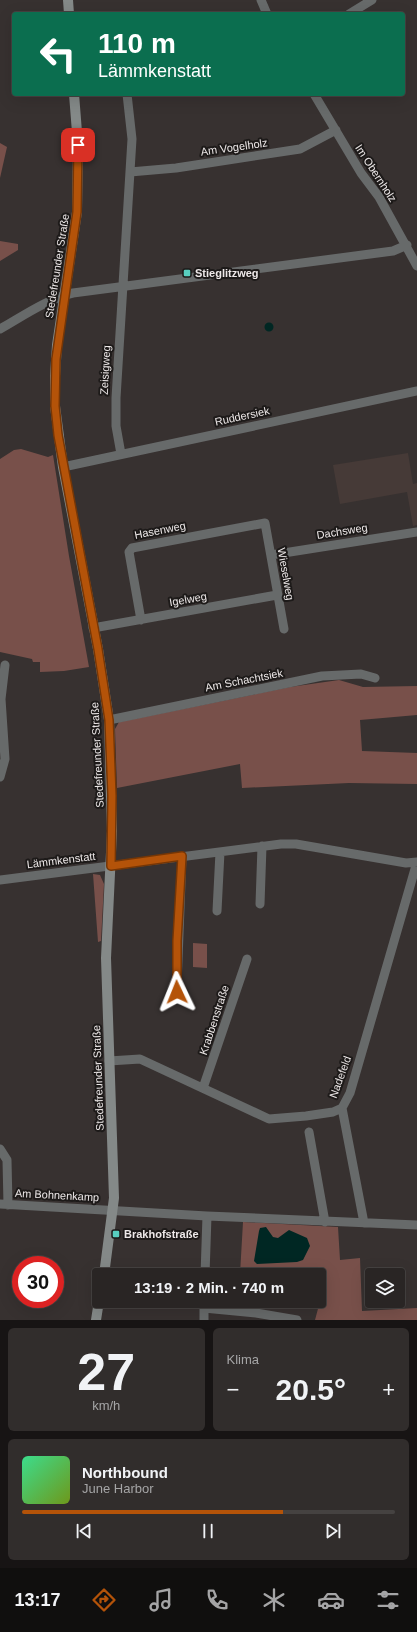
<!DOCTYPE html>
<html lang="de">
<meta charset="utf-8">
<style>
body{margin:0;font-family:Arial,sans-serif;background:#312d2c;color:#f1f3f6;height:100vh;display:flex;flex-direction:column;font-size:15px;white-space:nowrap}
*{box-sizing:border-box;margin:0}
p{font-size:13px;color:#a5a5a6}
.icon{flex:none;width:22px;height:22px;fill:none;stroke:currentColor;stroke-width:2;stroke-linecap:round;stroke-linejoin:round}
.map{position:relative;height:1320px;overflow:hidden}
.panel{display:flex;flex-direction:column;gap:8px;padding:8px;background:#171414;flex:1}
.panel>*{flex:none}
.guide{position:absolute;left:12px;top:12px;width:393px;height:84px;border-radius:4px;box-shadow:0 4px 16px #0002,0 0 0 1px #454241;background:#0b6e4f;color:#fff;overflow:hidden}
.controls{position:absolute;left:365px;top:1268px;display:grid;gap:8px}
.controls a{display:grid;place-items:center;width:40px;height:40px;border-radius:4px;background:#292524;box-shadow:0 4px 16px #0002,0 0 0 1px #454241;font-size:20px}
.speed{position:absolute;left:12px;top:1256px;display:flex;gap:8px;font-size:20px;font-weight:700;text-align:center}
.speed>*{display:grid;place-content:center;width:52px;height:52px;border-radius:50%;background:#292524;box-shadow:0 4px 16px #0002,0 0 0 1px #454241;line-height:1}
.speed .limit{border:6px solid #d22;background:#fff;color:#111}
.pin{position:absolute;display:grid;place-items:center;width:34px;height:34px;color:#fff;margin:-17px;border-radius:8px;box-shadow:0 2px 6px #0006}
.me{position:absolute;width:44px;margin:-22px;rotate:358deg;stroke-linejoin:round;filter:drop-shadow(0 0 3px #0008)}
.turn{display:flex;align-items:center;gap:14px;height:84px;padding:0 20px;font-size:18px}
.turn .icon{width:52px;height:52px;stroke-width:2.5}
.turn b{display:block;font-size:28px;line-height:34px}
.big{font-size:30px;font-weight:600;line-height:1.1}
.panel .widget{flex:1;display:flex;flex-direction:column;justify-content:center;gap:6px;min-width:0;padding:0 14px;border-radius:6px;background:#312d2c}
.panel .dial{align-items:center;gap:0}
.dial b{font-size:52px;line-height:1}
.song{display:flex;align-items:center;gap:12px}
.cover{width:48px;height:48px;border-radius:6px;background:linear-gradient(135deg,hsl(150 70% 55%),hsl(80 70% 35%))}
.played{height:4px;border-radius:2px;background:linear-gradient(90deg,#b45309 70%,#454241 70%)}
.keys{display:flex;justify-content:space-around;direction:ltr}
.heat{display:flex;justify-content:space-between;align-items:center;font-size:22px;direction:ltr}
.panel .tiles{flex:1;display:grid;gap:8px;grid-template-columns:1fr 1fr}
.widget:last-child{grid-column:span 2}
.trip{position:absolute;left:92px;top:1268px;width:234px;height:40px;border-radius:4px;background:#292524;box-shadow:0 4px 16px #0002,0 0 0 1px #454241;font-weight:600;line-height:40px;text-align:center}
.tab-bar{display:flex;height:64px;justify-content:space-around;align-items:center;background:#100f0e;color:#a5a5a6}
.tab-bar .icon{width:28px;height:28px}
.tab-bar .current{color:#b45309}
.tab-bar b{font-size:18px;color:#f1f3f6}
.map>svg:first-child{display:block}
.built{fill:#463a37}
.green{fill:#78504a}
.water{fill:#002723}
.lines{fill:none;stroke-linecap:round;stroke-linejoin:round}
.street{stroke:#676a6a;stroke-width:9}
.secondary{stroke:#848988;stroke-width:10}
.route-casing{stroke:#753606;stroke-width:10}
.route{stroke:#b45309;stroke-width:7}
.poi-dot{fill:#58cebf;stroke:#1d1a19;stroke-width:1.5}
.labels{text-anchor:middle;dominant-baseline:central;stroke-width:4;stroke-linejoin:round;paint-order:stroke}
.street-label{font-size:11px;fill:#ede8e8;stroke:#1d1a19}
.poi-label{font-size:11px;font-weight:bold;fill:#ede8e8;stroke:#1d1a19;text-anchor:start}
</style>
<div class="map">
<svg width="417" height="1320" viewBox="0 0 417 1320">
<rect width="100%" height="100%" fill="#373130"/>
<path class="built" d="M408,453L413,484L417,483V525L413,526L407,492L340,504L333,465Z"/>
<path class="green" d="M0,143L7,147L0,178Z
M0,241L18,244V250L0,261Z
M21,449L48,457L53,455L69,556L89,667L64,671L40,672V662H33L32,659L0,652V459L14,450Z
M339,680L363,687L417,686V715L360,720L362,751L417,753V784L349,783L242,788L240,764L117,788L115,729L119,722L290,687Z
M93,874L100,875L104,884L101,941L98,942Z
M193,943L207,944V968L193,967Z
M243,1222L338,1227L340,1260L360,1258L362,1311L417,1308V1320H315L323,1290L319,1288V1275L240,1274Z"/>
<path class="water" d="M264.5 327a4.5 4.5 0 1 1 9 0a4.5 4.5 0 1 1-9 0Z
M266,1227L273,1237L278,1238L289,1230L307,1238L310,1246L303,1260L297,1262L257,1264L254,1261L259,1231L260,1228Z"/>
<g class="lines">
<path class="street" d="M261,0L267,14
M349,14L372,0
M314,94L361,173L379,197L417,266
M130,172L176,168L300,149L336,130
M0,329C23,316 47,299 73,293L393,251L407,245
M121,454L116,426V398L132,139L127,94
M63,467L417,391
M271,555L417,532
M141,620L129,552L132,548L265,523L284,629
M93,628L277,595
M109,720L322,676L361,674L375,678
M0,777L5,759L1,699L5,665
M0,880L281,844H296L406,863L417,862
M260,904L262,846
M217,911L220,852
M179,1000L177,985L182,856
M109,1061L140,1059L269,1119L306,1116L333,1112L342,1108L350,1093L417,862
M203,1088L247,959
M342,1108L364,1223
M309,1132L325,1222
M0,1149L7,1160L8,1205
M0,1204L207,1216L417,1225
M205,1275L207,1216
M204,1308L256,1313L297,1320
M204,1320V1301"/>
<path class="secondary" d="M68,0L69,14
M74,94L78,145L77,212L57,345L55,376V406L63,467L98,649L109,720L112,831L106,958L114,1198L104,1275
M96,1320L99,1301"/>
</g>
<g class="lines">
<defs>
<path id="route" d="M78,145L77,212L56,359L55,406L58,435L98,649L109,720L112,796L111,866L182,856L177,941V992"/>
</defs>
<use href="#route" class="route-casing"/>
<use href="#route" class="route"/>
</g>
<g class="poi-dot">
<rect x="183" y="269" width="8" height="8" rx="2"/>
<rect x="112" y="1230" width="8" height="8" rx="2"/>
</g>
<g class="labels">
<g class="street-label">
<text transform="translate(234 147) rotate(-8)">Am Vogelholz</text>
<text transform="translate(376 173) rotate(57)">Im Obernholz</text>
<text transform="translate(57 266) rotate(-81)">Stedefreunder Straße</text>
<text transform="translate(105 370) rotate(-87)">Zeisigweg</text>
<text transform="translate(242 416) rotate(-12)">Ruddersiek</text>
<text transform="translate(160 530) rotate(-11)">Hasenweg</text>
<text transform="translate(342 531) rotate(-9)">Dachsweg</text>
<text transform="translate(286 574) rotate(80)">Wieselweg</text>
<text transform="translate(188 599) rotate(-10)">Igelweg</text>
<text transform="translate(244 680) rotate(-11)">Am Schachtsiek</text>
<text transform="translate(97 755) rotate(-93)">Stedefreunder Straße</text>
<text transform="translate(61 860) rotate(-7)">Lämmkenstatt</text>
<text transform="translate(214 1020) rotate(-72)">Krabbenstraße</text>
<text transform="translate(340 1077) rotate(-70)">Nadefeld</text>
<text transform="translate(98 1078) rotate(-92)">Stedefreunder Straße</text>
<text transform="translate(57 1195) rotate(3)">Am Bohnenkamp</text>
</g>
<g class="poi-label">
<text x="195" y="273">Stieglitzweg</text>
<text x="124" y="1234">Brakhofstraße</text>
</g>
</g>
</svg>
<div class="controls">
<a><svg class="icon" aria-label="layers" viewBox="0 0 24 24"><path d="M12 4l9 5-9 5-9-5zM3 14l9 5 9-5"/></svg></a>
</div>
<div class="speed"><div class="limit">30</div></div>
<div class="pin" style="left:78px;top:145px;background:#d93025"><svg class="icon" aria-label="arrive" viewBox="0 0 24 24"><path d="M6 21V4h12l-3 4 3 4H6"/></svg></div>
<svg class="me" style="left:177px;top:992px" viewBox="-20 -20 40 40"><path d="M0-17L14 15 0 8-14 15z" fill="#b45309" stroke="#fff" stroke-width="4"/></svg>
<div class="trip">13:19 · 2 Min. · 740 m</div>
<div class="guide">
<div class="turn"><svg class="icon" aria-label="left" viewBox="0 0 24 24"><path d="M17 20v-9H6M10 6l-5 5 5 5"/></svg><div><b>110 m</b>Lämmkenstatt</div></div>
</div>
</div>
<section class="panel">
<div class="tiles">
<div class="widget dial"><b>27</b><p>km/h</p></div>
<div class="widget"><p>Klima</p>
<div class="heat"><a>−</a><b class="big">20.5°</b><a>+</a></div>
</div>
<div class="widget">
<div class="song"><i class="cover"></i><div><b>Northbound</b><p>June Harbor</p></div></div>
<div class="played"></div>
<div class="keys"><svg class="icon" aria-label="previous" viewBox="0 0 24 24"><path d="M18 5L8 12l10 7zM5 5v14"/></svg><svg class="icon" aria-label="pause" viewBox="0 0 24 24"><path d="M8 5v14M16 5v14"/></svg><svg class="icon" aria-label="next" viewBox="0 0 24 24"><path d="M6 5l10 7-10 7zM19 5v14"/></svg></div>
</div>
</div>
</section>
<nav class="tab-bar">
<b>13:17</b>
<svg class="icon current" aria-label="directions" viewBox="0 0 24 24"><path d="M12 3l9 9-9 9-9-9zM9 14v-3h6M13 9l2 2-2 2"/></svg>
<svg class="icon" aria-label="music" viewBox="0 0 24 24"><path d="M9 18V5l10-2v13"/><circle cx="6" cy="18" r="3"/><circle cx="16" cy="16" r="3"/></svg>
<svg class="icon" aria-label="phone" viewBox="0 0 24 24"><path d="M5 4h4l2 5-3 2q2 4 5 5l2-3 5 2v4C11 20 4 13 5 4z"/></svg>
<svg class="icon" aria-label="climate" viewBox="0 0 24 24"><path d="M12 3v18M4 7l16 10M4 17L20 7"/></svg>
<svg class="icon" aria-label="car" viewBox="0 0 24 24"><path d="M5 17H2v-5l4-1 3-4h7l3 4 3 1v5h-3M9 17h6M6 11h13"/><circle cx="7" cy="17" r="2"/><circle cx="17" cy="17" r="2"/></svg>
<svg class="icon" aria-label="filters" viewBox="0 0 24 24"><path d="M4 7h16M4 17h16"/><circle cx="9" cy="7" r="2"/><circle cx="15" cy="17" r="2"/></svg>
</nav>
